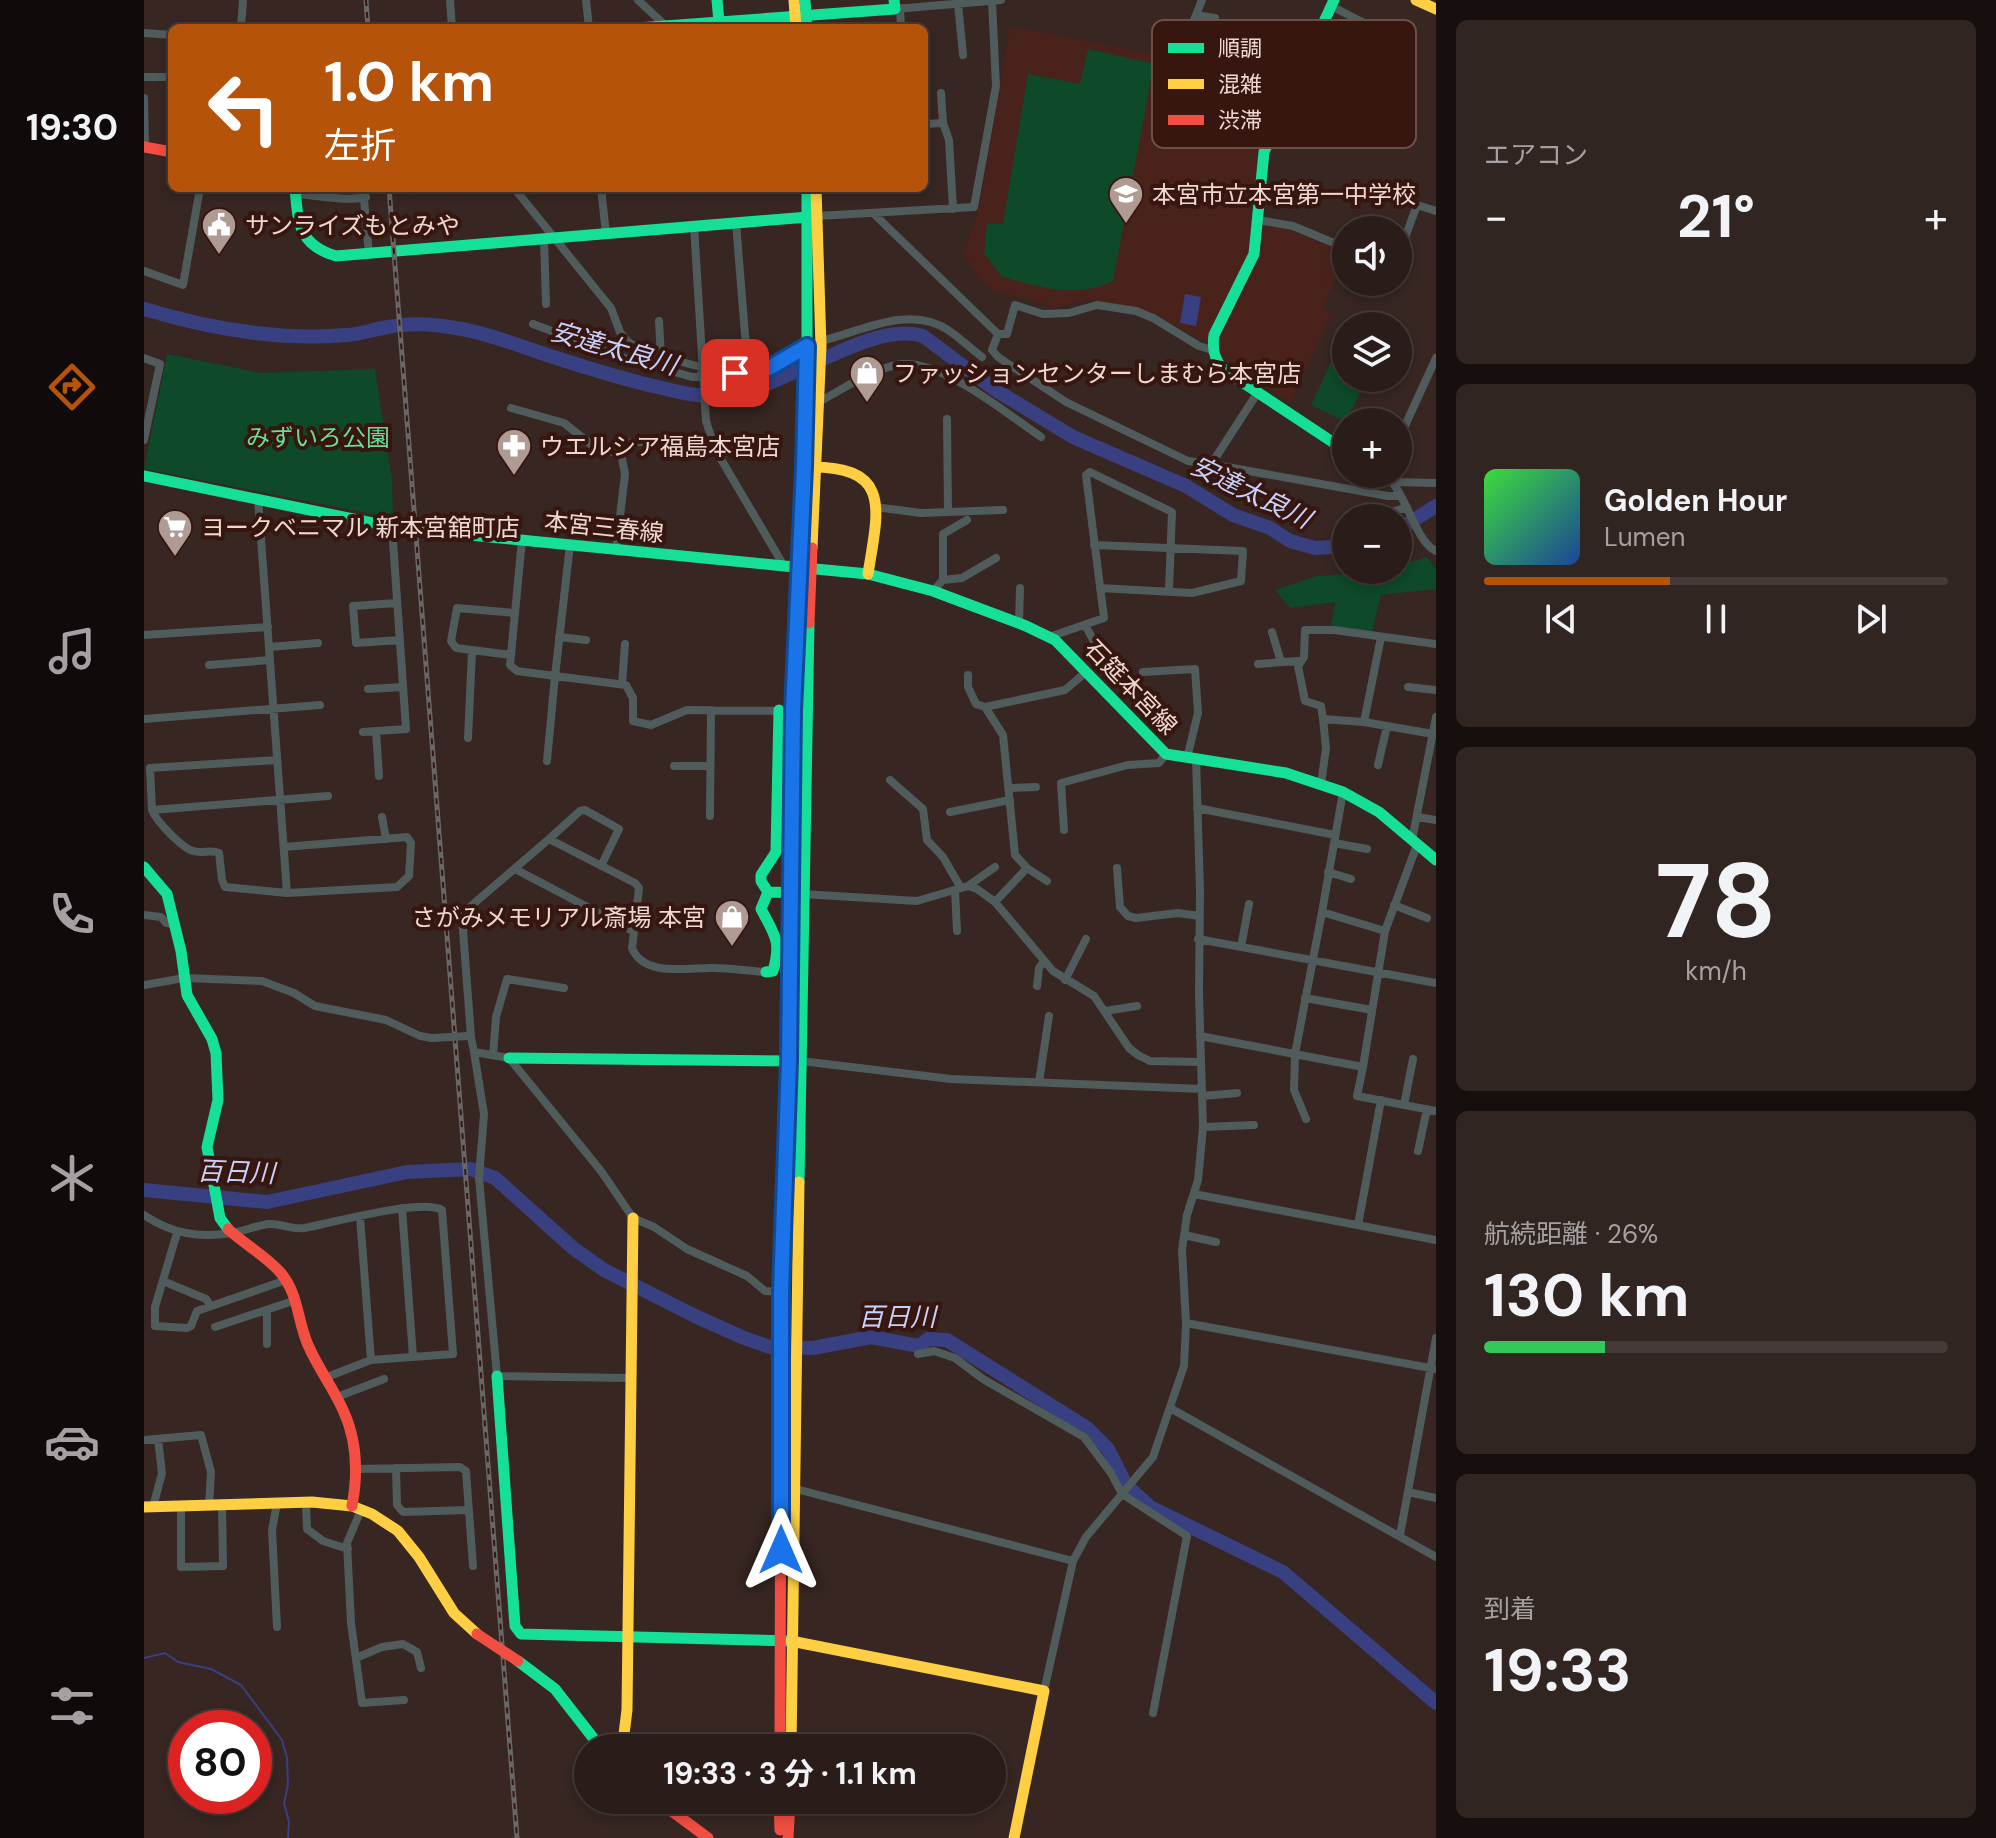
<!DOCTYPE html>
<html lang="ja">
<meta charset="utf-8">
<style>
body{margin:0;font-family:"DM Sans","Noto Sans JP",sans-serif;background:#312522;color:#f1f3f6;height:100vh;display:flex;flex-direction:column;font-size:30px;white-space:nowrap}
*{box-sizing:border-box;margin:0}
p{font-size:26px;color:#a5a1a2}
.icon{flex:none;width:44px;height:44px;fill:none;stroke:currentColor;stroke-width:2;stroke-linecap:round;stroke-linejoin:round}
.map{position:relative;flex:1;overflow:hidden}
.side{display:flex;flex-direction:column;gap:20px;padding:20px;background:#170f0e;width:560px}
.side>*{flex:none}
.banner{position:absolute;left:24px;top:24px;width:760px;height:168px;border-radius:12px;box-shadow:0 4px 12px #0003,0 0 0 2px #453a38;background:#b45309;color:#fff;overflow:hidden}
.tools{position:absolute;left:1188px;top:216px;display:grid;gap:16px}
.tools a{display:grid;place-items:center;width:80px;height:80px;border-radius:50%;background:#291c19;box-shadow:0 4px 12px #0003,0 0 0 2px #453a38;font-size:40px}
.speed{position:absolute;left:24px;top:1710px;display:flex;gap:16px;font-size:40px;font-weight:700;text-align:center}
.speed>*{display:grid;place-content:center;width:104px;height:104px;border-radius:50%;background:#291c19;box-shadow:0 4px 12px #0003,0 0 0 2px #453a38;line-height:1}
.speed .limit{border:12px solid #d22;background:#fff;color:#111}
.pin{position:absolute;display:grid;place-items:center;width:68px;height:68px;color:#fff;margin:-34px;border-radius:16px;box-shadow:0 4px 12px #0006}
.me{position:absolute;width:88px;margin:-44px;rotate:0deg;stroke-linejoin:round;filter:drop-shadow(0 0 6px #0008)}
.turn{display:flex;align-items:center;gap:28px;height:168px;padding:0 24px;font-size:36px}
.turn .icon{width:104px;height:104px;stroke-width:2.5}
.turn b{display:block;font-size:56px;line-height:68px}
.big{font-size:60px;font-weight:700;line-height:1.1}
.side .tile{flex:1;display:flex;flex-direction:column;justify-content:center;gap:12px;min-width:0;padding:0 28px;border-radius:12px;background:#312522}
.side .dial{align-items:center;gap:0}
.dial b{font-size:104px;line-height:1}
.song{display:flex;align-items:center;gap:24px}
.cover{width:96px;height:96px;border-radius:12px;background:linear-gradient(135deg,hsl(120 70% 55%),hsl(220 70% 35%))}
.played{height:8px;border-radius:4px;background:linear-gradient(90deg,#b45309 40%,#453a38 40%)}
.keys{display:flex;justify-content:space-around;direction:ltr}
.heat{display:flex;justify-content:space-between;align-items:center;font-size:44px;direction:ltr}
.charge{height:12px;border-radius:6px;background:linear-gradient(90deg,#34c759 26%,#453a38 0)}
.trip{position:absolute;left:430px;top:1734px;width:432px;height:80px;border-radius:40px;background:#291c19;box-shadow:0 4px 12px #0003,0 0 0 2px #453a38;font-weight:700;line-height:80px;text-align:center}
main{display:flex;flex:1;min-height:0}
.menu{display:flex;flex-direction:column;width:144px;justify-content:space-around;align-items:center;background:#100b0a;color:#a5a1a2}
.menu .icon{width:56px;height:56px}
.menu .current{color:#b45309}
.menu b{font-size:36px;color:#f1f3f6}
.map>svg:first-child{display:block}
.built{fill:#49231b}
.green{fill:#0e4929}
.water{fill:#394081}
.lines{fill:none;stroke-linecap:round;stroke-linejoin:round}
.stream{stroke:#394081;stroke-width:2}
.river{stroke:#394081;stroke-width:14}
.street{stroke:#505b5c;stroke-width:8}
.fast{stroke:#16e098;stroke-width:11}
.slow{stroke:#ffcf43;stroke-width:11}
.jam{stroke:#f24e42;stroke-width:11}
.rail-casing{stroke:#686767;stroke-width:5}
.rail{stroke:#36160e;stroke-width:2;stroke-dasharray:6;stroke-linecap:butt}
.street-bridge{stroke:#505b5c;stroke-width:8}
.fast-bridge{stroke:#16e098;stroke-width:11}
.jam-bridge{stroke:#f24e42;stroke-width:11}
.route-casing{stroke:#114b97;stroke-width:20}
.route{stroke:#1a73e8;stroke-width:14}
.labels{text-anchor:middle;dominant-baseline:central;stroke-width:8;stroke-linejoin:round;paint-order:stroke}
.poi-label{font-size:24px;fill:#efd8d2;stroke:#36160e;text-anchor:start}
.park-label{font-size:24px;fill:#67dd95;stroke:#36160e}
.street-label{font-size:24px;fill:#efd8d2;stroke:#36160e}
.water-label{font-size:26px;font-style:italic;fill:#c7d1fb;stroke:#36160e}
.key{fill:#36160e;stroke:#6e5049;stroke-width:2}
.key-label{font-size:22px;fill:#efd8d2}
</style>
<main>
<nav class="menu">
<b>19:30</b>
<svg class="icon current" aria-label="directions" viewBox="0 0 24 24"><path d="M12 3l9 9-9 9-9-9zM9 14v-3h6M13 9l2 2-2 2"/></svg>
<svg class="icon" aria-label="music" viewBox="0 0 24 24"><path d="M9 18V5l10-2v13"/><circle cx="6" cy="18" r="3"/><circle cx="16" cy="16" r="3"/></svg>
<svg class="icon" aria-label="phone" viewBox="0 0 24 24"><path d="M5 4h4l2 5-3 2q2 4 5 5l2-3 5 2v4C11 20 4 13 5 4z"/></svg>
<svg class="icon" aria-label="climate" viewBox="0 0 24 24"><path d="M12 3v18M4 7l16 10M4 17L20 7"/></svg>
<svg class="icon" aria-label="car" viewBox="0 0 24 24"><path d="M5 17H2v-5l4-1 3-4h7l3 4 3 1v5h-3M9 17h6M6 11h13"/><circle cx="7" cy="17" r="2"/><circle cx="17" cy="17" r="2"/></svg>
<svg class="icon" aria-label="filters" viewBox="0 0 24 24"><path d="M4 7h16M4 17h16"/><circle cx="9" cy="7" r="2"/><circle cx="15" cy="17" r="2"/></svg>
</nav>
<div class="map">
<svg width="1292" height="1838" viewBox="0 0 1292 1838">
<rect width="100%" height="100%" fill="#372621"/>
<path class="built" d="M866,26L1027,57L1021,95L1063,116L1118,136L1106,214L1202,253V259L1178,308L1187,314L1147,403L1086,364L1073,348L1002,310L947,300L912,307L849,291L838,282L819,255L836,205Z"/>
<path class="green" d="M944,49L1010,64L969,281C931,299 897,287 858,277L840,253L843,224H859L884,74L936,84Z
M1198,339L1202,340V378H1227L1225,383L1221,382L1202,422L1167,405Z
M23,354L117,373L231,369L248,480L249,518L0,469Z
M1283,557L1292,570V589L1237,595L1228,632L1187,626L1191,602L1146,608L1131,590L1173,576L1254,570V566Z"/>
<path class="water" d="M1041,294L1057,297L1052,326L1036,323Z"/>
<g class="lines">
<path class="stream" d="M0,1658L21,1653L34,1662L67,1669L97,1685L138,1740L143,1758L144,1785L140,1803L145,1822L144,1838"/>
<path class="river" d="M0,309C66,329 134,341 203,335C217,334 231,329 244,327C268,322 293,324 317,329C347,334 375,346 403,355C440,367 477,379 514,387C534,392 553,397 573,396C634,395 724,319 779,336L850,389L929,437L1042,486L1089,515L1126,528L1146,541L1171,548L1202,546
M1254,530L1292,506
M0,1190L123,1202L263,1172L327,1169L351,1178L429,1248L460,1270L551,1316L600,1338L626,1347L669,1348L727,1337L775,1346L784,1339L803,1340L943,1428L964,1449L982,1485L1006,1507L1139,1572L1292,1703"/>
<path class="street" d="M306,0L308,28
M442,0L445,28
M494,0L523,27
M1058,0L1032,65L1027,92L1127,137
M814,4L819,55
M1187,6L1238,32
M756,8L757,28
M751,9L857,0
M1052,15L1071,18
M97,28L99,0
M0,33L28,35
M0,77H28
M797,93L799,123L805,140L809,209
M0,98L1,147
M780,124L799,123
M219,188L225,254
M370,188L467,308L476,332L484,342L503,353L557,367
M457,188L462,234
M266,190L270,188
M151,194C174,195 200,202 222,197
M730,214L854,334L848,350L854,357L922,402L1044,461L1066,464L1070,460L1114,392
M673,216L830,207L852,86L848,1
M1114,220L1149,226L1202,248
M592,223L603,359
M550,226L562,421L571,449L640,566
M400,238L402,304
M1254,257L1273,205L1292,211
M0,271L39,285L56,188
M515,321L517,357
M389,324L474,356L548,377H558
M854,334H863L871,305L899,314L925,313L953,305L992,311L1009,318L1055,346L1068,350
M677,341C716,332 765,304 804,330C816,338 826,348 838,357
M0,358L16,364L0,440
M557,374L625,368L663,346
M675,402C698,389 726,371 752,365C793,355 863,414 897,437
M367,408L420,423L454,450L477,453
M803,419L804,512
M1254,441L1292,358
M575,455L599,448H625
M1066,464L1244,496H1256
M1239,474C1242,477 1245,479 1248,482C1263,499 1273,543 1292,551
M1248,482L1292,483
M114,498L143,893L253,887L265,876L267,843L263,837L140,847
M731,507L777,513L859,510
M1231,518L1263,507
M378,540L366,665L373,671L411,676L403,761
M426,545L411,676L482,685L489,698V721L507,725L543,710L649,711
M950,545L1099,551L1097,581L1048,593L956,588
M472,550L481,474L476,448L478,443L512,441L571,449
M799,580V534L823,520
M789,591L799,580L818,578L852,558
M253,603L209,606L212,643L256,640
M875,623L876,588
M941,625L964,667L969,671
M1128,632L1137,662
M0,635L124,627
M415,637L442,640
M905,637L960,618L942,475L946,472L1028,512L1025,590
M125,647L174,643
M367,655L312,648L307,641L313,608L371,613
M1114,664L1153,661L1161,701L1177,706L1179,719
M65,665L126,660
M1155,665L1160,657L1161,630H1190L1292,644
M999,672L1051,669L1054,713L1043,758
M824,675V687L832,704L841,707
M478,684L481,644
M1264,687L1292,690
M224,689L259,687
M0,719L176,705
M1220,722L1237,637
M232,731L235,776
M219,732L262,729L248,527
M324,738L328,651
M133,760L6,768L8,810L184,796
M1234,765L1243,726
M530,766H566
M746,780L779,809L783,840L799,857L817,888
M1177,784L1182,748L1179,719L1220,722L1289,734
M865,788L892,787
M1199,792L1178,912L1241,931
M1053,808L1191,835
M8,810C12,821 38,848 49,851C58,854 66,849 75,853L78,880L81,887L143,893
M806,812L866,800
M566,816L567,710
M238,817L242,839
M1273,817L1292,820
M920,830L917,783L984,765L1015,763L1022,754
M405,839L436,811L441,810L475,829L457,866
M1268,840L1292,717
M1190,843L1223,849
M883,868L903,881
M973,868L976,907L984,916L992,918L1034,913L1055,916
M371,869L489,931
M1184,872L1207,879
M824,886L851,867
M811,890L813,931
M658,894L773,901L824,886L833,889L851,902L909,971L950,996L985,1048L994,1055L1006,1061L1057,1062
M851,902L883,868L871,855L859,735L841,707L921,690L941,673
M1250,905L1283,918
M0,915L17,917L22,923L30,924
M1054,939L1292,983
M1097,947L1105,904
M921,980L942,939
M0,985L40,978L118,981L150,993L171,1006L242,1020L276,1036L288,1038
M893,986L895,968L900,961
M1161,998L1228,1010
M961,1011L993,1006
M324,1036L327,1037L330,1052L365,1058L457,1171L489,1218L510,1227L543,1249L603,1276L621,1291L637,1292
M1056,1036L1219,1067L1213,1096L1292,1111
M327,1037L318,917L327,906L405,839L491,883L495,888L488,948C500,978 545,967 570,968C587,968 605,971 622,972
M330,1052L340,1114L335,1178L353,1376L487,1378
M349,1055L352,1017L363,979L420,988
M657,1061L807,1079L1058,1089
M1219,1067L1241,931L1273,845
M895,1082L905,1016
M1058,1096L1093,1093
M1260,1105L1269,1059
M1162,1119L1150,1090L1151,1054L1178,912
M1059,1127L1110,1125
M1274,1151L1283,1109
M1050,1194L1292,1240
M258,1208L269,1357
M0,1215C28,1234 55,1238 88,1233C100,1231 111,1226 124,1224C137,1223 147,1230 160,1228C187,1223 278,1198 298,1210L309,1354L227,1360L183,1377
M216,1217L227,1360
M1214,1225L1237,1100
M33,1233L11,1307V1326L43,1328L47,1326L53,1311L142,1280
M1040,1235L1072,1242
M19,1281L62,1299L67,1306
M123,1310V1344
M1042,1323L1292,1369
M71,1327L152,1300
M774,1354L790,1351L811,1358L839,1379L940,1437L967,1473L978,1494L1043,1536L1009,1713
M193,1397L240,1379
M1026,1408L1292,1557
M0,1440L57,1435L67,1472L65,1506
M252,1468L253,1505L259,1512L325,1510
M212,1469L316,1467L322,1471L329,1566
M652,1489L929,1561
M1264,1492L1292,1498
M162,1502L163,1529L179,1541L204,1549
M9,1507L18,1473L14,1439
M37,1507V1567L79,1566L78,1505
M217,1510L203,1543L207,1623L218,1703L260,1700
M1256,1535L1292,1338
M133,1627L128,1530L133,1503
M212,1658L238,1647L259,1644L273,1652L277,1668
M900,1691L929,1561L942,1537L1009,1457L1040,1366L1042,1323L1038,1250L1043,1215L1054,1180L1059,1127L1055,994L1056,891L1052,758"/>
<path class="fast" d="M573,0L575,22
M661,0L663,28
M1190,0L1120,152L1110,254L1070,335C1068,349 1070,360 1080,370L1202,451
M493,28L751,9L750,0
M151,188C154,222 154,245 192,256L664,217
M1237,474L1239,475
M0,476L258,529
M276,530L640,566
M656,547L663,399V188
M640,566L724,574L789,591L882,626L911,640L1022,754L1142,773L1199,792L1235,812L1292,860
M0,867L23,894L37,951L43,995L68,1039L72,1053L74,1100L63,1147L76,1218L84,1229
M624,892L617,881V875L632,852L635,710
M622,972L629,971C638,941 630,934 617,909L624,892L654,893
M365,1058L653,1061
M655,1182L665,623
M353,1376L371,1626L377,1634L647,1641
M374,1661L411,1689L457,1748"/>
<path class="slow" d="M650,0L652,28
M1272,0L1292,9
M665,467C749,466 734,510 724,574
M668,548L677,346L672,188
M637,1354L651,722
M0,1507L168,1502L208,1506L228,1514L254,1531L275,1557L310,1613L333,1634
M647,1641L900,1691L870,1838
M469,1748L480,1734L483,1710L489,1218
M647,1748L655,1182"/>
<path class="jam" d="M0,147L28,152
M651,722L653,622
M84,1229C100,1244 121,1255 136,1272C155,1294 153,1320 164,1345C174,1368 189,1388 199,1410C213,1440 214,1474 208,1506
M636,1748L637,1354
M513,1800L564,1838
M635,1800L636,1830
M644,1838L646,1800"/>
<defs>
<path id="rail" d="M222,0L224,28
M245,188L373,1838"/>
</defs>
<use href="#rail" class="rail-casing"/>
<use href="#rail" class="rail"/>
<path class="street-bridge" d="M288,1038L324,1036"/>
<path class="fast-bridge" d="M653,622L656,547"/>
<path class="jam-bridge" d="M665,623L668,548
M333,1634L374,1661"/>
</g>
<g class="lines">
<defs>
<path id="route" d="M591,373L625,368L663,346L660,467L649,711L645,1061L637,1292V1550"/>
</defs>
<use href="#route" class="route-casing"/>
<use href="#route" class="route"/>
</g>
<defs>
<symbol id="school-pin" viewBox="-11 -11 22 30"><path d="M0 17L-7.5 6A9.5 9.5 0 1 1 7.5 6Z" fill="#af9a94" stroke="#36160e"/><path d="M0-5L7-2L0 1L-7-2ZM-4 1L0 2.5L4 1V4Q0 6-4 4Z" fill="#fff"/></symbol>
<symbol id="civic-pin" viewBox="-11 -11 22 30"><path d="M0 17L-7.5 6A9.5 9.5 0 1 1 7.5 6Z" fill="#af9a94" stroke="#36160e"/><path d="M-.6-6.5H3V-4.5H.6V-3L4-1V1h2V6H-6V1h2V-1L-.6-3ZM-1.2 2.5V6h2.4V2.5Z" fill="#fff"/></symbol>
<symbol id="shop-pin" viewBox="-11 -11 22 30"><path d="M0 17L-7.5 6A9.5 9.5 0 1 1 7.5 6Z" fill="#af9a94" stroke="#36160e"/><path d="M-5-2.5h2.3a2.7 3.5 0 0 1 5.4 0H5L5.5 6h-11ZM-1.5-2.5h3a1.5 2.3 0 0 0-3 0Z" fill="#fff"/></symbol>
<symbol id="pharmacy-pin" viewBox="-11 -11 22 30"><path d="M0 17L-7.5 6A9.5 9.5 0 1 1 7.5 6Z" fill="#af9a94" stroke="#36160e"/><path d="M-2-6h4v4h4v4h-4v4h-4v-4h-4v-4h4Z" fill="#fff"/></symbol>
<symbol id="supermarket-pin" viewBox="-11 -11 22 30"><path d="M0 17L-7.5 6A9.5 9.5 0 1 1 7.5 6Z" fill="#af9a94" stroke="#36160e"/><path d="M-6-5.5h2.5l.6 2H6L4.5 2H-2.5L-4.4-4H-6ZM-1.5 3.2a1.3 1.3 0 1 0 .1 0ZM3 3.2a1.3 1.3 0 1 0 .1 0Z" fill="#fff"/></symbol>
</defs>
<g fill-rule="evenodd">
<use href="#school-pin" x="962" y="174" width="40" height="54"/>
<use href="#civic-pin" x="55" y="205" width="40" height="54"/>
<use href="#shop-pin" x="703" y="353" width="40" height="54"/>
<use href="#pharmacy-pin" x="350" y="426" width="40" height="54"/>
<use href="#supermarket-pin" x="11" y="507" width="40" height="54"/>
<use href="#shop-pin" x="568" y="897" width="40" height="54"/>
</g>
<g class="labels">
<g class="poi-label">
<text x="1008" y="194">本宮市立本宮第一中学校</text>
<text x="101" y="225">サンライズもとみや</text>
<text x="749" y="373">ファッションセンターしまむら本宮店</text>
<text x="396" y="446">ウエルシア福島本宮店</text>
<text x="57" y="527">ヨークベニマル 新本宮舘町店</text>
<text x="562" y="917" text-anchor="end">さがみメモリアル斎場 本宮</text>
</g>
<g class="park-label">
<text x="174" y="437">みずいろ公園</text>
</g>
<g class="street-label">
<text transform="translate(460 527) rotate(6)">本宮三春線</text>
<text transform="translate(987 687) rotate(46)">石筵本宮線</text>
</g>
<g class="water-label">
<text transform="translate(470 348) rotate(16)">安達太良川</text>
<text transform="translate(1107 492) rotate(26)">安達太良川</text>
<text transform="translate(92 1172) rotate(2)">百日川</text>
<text x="753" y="1317">百日川</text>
</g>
</g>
<rect x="1008" y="20" width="264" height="128" rx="12" class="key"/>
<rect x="1024" y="43" width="36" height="10" fill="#16e098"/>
<rect x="1024" y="79" width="36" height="10" fill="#ffcf43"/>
<rect x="1024" y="115" width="36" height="10" fill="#f24e42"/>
<g class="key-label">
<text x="1074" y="56">順調</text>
<text x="1074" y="92">混雑</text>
<text x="1074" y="128">渋滞</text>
</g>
</svg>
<div class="tools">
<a><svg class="icon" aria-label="sound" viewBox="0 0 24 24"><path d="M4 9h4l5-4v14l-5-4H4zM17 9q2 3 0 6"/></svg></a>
<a><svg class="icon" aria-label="layers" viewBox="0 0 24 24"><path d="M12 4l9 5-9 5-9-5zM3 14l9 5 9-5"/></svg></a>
<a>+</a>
<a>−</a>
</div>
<div class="speed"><div class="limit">80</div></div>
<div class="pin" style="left:591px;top:373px;background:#d93025"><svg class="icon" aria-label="arrive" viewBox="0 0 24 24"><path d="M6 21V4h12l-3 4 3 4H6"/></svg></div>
<svg class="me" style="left:637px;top:1550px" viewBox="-20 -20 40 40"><path d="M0-17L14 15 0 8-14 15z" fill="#1a73e8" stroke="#fff" stroke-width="4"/></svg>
<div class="trip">19:33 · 3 分 · 1.1 km</div>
<div class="banner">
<div class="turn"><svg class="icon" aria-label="left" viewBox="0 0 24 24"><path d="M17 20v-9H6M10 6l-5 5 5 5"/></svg><div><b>1.0 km</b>左折</div></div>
</div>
</div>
<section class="side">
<div class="tile"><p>エアコン</p>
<div class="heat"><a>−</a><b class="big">21°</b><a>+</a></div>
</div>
<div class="tile">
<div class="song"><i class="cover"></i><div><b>Golden Hour</b><p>Lumen</p></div></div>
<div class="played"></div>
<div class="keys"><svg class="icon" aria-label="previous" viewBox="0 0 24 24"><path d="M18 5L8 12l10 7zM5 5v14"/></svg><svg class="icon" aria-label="pause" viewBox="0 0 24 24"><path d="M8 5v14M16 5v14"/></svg><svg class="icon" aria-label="next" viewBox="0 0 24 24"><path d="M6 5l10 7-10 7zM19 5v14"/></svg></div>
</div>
<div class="tile dial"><b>78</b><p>km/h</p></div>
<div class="tile"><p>航続距離 · 26%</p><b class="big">130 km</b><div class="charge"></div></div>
<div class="tile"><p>到着</p><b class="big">19:33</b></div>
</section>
</main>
